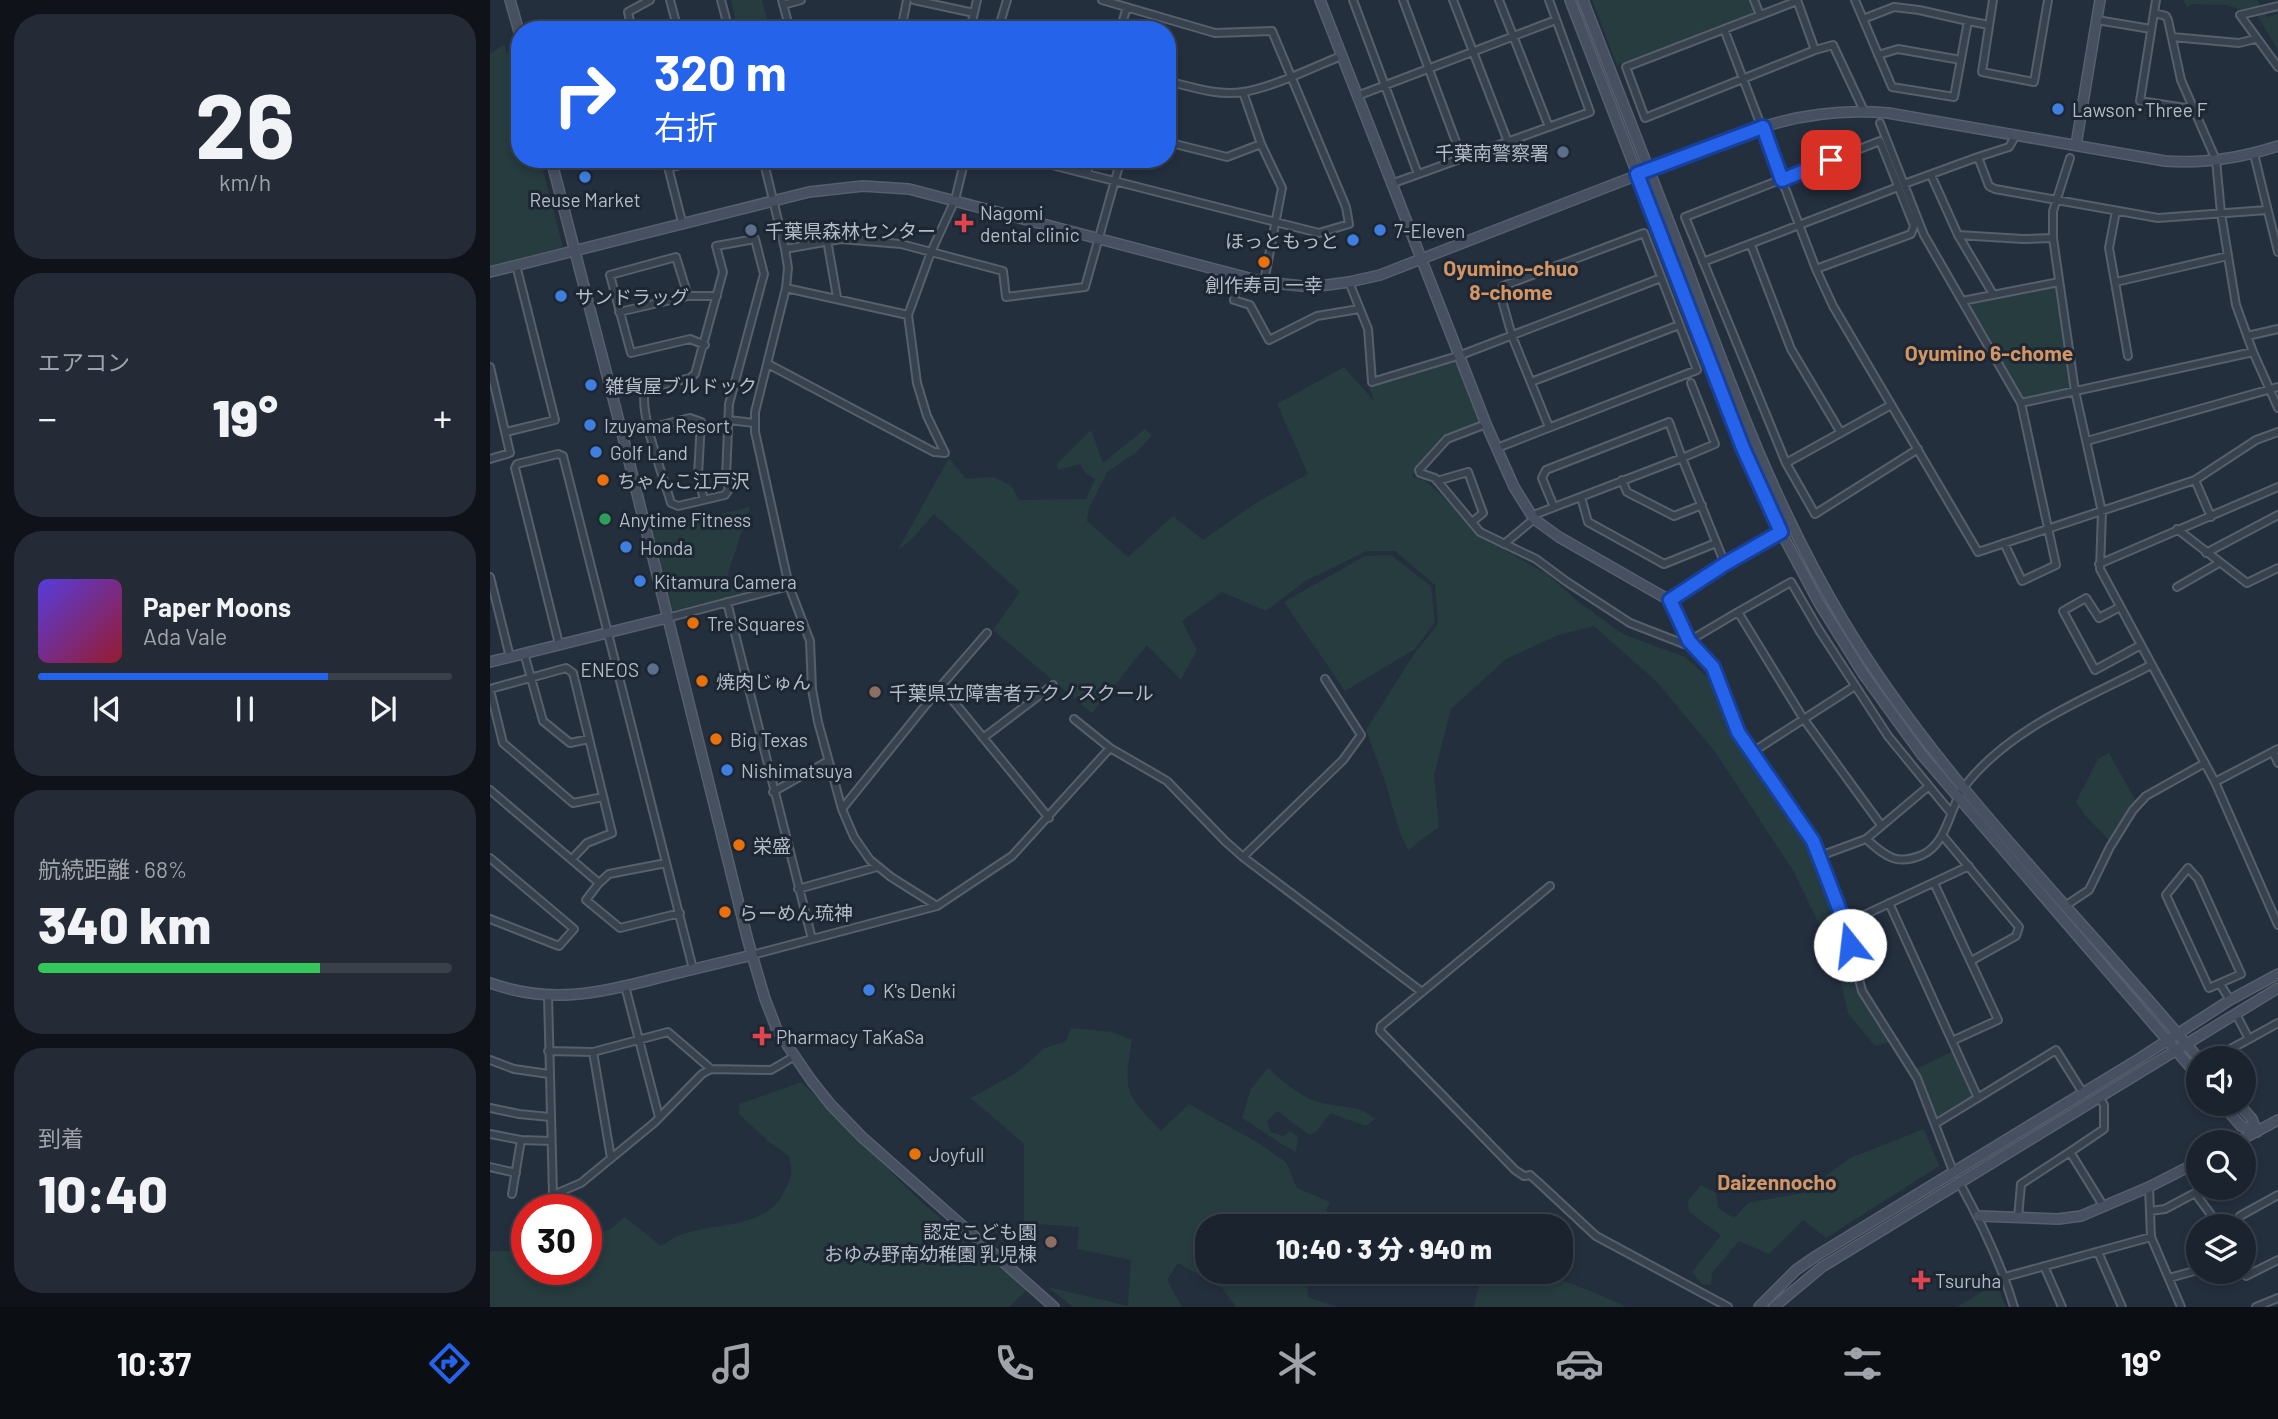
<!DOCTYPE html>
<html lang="ja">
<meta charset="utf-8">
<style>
body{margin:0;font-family:Barlow,"Noto Sans JP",sans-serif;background:#242b36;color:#f1f3f6;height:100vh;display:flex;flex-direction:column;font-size:26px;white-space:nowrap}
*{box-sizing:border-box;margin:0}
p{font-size:23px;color:#a0a4aa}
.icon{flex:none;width:38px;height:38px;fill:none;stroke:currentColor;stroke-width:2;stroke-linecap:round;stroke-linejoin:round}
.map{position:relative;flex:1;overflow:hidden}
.sheet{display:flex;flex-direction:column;gap:14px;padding:14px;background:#0f1319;width:490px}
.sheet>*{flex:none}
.top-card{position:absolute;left:21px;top:21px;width:665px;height:147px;border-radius:28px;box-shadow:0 4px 10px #0003,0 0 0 2px #39404a;background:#2563eb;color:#fff;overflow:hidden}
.fabs{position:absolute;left:1696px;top:1046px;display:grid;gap:14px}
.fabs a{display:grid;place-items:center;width:70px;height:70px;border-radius:50%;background:#1b232e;box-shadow:0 4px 10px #0003,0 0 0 2px #39404a;font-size:35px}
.speed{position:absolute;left:21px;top:1194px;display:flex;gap:14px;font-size:35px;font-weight:700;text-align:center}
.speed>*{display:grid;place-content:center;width:91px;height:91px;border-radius:50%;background:#1b232e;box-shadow:0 4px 10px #0003,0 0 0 2px #39404a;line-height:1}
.speed .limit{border:10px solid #d22;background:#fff;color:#111}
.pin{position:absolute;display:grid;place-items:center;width:60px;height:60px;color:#fff;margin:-30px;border-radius:14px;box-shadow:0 4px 10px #0006}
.me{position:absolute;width:77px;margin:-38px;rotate:344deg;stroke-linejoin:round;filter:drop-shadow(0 0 5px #0008)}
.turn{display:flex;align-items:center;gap:24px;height:147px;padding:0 28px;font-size:32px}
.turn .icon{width:91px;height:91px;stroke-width:2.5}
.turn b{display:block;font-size:49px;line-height:60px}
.big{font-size:52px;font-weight:800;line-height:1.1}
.sheet .tile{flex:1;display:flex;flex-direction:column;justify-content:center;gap:10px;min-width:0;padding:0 24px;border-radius:28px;background:#242b36}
.sheet .dial{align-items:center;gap:0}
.dial b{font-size:91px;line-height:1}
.song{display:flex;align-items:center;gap:21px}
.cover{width:84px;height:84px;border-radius:10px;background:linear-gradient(135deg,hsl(250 70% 55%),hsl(350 70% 35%))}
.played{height:7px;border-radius:4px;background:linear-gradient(90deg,#2563eb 70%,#39404a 70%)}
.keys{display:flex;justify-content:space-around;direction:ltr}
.heat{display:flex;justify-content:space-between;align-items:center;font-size:38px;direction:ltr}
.charge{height:10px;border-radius:5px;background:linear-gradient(90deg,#34c759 68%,#39404a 0)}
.trip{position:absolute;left:705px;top:1214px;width:378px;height:70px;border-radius:28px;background:#1b232e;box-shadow:0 4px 10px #0003,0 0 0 2px #39404a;font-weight:800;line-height:70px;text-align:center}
.menu{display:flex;height:112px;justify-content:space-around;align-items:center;background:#0b0e12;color:#a0a4aa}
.menu .icon{width:49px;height:49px}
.menu .on{color:#2563eb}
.menu b{font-size:32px;color:#f1f3f6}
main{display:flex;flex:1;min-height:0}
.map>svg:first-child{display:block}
.green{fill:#263c3f}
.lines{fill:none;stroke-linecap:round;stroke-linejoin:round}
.street-casing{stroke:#565f6c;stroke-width:10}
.secondary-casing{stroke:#565f6c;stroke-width:12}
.street{stroke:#38414e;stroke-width:6}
.secondary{stroke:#465061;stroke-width:9}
.route-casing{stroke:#184099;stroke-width:18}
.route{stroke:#2563eb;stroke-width:12}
.shop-dot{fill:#3f7fe0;stroke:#1d2633;stroke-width:2.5}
.service-dot{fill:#5c6f8a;stroke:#1d2633;stroke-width:2.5}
.health-dot{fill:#e0444e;stroke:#1d2633;stroke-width:2.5}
.food-dot{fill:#e8710a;stroke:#1d2633;stroke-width:2.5}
.leisure-dot{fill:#2e9e5b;stroke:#1d2633;stroke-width:2.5}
.education-dot{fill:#8d6e63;stroke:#1d2633;stroke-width:2.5}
.labels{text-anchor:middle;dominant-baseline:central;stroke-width:6;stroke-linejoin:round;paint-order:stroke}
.poi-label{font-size:19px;fill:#b4bcc9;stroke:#1d2633;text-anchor:start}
.neighbourhood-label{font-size:21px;font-weight:bold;fill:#d59563;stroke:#1d2633}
</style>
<main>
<section class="sheet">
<div class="tile dial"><b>26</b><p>km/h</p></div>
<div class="tile"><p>エアコン</p>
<div class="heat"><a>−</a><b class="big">19°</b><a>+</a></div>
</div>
<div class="tile">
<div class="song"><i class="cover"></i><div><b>Paper Moons</b><p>Ada Vale</p></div></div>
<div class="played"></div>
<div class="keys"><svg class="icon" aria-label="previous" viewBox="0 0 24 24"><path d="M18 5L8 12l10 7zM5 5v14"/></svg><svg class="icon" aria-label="pause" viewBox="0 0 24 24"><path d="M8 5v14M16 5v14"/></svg><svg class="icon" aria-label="next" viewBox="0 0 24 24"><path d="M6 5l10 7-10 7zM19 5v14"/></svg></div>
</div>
<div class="tile"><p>航続距離 · 68%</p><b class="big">340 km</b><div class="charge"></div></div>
<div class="tile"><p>到着</p><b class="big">10:40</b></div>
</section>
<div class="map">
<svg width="1788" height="1307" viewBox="0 0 1788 1307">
<rect width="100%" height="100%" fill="#242f3e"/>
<path class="green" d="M241,0H272L280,30H248Z
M1102,0H1260L1265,13L1127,65Z
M1693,0H1767L1777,17L1788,14V50L1767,15L1736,5L1702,4L1697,7Z
M15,44L16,53L22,49L30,79V159H50L73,247L0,266V54Z
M1569,287L1582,387L1531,399L1478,302Z
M965,360L990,423L952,438L922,476L937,482L960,503L983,532L1057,574L1091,604L1133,634L1195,657L1231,689L1243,729L1286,790L1337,874L1362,951L1400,1042L1385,1046L1358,1013L1341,940L1327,920L1304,872L1226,753L1166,681L1104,626L1068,635L1016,659L961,709L944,775L949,827L918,850L910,833L896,784L876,730L924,654L948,624L945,585L905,551H877L815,581L776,611L732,592L692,621L707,650L691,680L657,645L602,713L503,630L530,592L444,514L422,539L408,550L459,458L476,479L503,477L521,485L529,500L596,499L605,479L595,473L590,464L568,470L567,464L601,430L613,463L655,429L662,435L648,451L617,472L599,508L597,521L638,557L683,516L713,540L764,504L818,474L787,404L854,367L884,401L879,387Z
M260,507L236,580L260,578L283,586L183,611L162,530Z
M901,555L941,586L945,622L925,649L855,691L794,602L875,556Z
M1619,753L1646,801L1620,841L1594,814L1586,802L1608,759Z
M581,1028L622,1032L642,1040C633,1092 635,1093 671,1131L699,1104L765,1141L796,1162L807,1188L840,1202L835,1213L815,1219V1227H718V1272H816L818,1297L847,1307H746L732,1288L688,1263L677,1280L692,1307H583L558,1287L638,1306L641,1260L587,1249L589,1227L534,1223V1144L481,1098L528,1072L553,1049L576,1041Z
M1464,1051L1483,1097L1446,1119L1434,1081L1426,1069Z
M778,1068C794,1082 807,1095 828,1102C848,1108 869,1104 885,1119L876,1126L840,1113L826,1132L819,1135L788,1111L777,1121L781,1132L793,1136L800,1131L808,1137L806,1152C786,1142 771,1129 752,1118L761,1089Z
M311,1082L429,1200L537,1290L519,1307H0V1251H23L37,1248V1269H96V1235L119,1230L135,1217L171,1246C177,1242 184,1237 190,1235C224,1222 276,1230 294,1192C302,1176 303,1173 299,1156L279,1142L249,1114L250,1104Z
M1434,1129L1449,1166L1336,1238L1313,1220L1279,1254L1249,1241L1222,1273L1221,1285L1212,1284L1202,1272L1231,1235L1199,1212L1198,1201L1211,1185L1226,1193L1228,1208L1244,1218L1258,1203L1323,1191L1337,1175L1360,1158Z
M992,1272H1049L1098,1290L1137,1307H984Z
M1506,1283L1516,1307H1467Z"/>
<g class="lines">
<defs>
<path id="street" d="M180,0L188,30
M231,0L239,30
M292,0L300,30
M424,0L484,13
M863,0L928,174
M913,0L972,158
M963,0L1018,142
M1009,0L1059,127
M1264,0L1270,15
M1307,0L1325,50L1343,45L1374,111
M1365,0L1402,87L1464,97L1478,21L1429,10L1404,7L1373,19
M1503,0L1492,72L1544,82L1558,0
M1666,0L1650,101L1702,109
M1307,1L1136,67L1155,118L1325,50
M293,5L311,0
M1788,6L1750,15L1788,67
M1664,13L1676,16L1678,20L1691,80L1726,160L1731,213L1746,305L1763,352L1788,408
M1607,20L1661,29
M1478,21L1499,25
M1234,29L1326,269L1343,306L1488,552L1705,480L1766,440L1788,432
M142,30L138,12L160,0
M411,30L417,0
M480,30L487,0
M508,30L517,0
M630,30L637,7
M1682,37L1749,43L1765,39
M1388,55L1408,49L1471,60
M677,81C702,87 727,96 753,92C781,88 824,67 851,56
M753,92L771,144L792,188L774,282
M867,96L1066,20
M1390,123L1434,235L1531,403L1566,565L1532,581L1514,543
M677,142L737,157L771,144
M1764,154L1788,252
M1488,157L1519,147L1526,135
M1580,158L1563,211V238L1585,391L1612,512L1610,569L1725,782L1788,925
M176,159L192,222
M273,159L295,249L298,268L296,288L265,412V432L299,586L320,641L322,689L328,722L352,809L364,837L380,860L401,877L447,906
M538,159L829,233L859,224L856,207L782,31L725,33L612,0
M179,168L215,159
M597,174L601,159
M1441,175L1468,235L1503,294
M901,184L1100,112L1059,0
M1414,184L1488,157L1499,186L1505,189L1668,218L1777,210
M1626,211L1619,248L1638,356
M1468,235L1533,239L1563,238
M265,239L274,274L239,404L236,478L239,489L235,495L188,506L181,503C173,475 149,415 155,389L200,378L205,374L233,272L226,246Z
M337,240L347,297
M1261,245L1301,349L1351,433
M295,249L351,239L411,244L513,271L516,297L595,287L631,159
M1213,262L1408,187
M1326,269L1421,234L1424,226L1390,141L1195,217L1296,463L1325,514L1428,449
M748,277L744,300L760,305L779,340L827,316L869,309
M859,282L878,329L882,382L971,355L1171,278
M1626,282L1738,256
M296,288L418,315
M198,296L186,257L120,275L141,353L200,339L215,345
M1472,301L1569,282
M129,312L198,296H227
M1757,336L1788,329
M278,364L444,452L455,453L437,416L427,383L418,315L441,252L465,200L475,159
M0,367L20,453L0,459
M1041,382L1189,325
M1531,403L1763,352
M239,420L264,423
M996,424L957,439L929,470L930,473L945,478L990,532L1046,559L1077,582L1140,623L1194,644L1248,612L1313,718L1391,825
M159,428L200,418L211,422L208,475L214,500
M16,432L65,420L26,265
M1597,441L1788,387
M1007,448L1207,370L1154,233L1013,286L1010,293L1022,336L1059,427
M1296,463L1401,405
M1132,480L1137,492L1184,516L1212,505
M1705,480L1721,517
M947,481L978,472L993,513L982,522
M1091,497L1098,522L1174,564L1226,543
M1064,507L1052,478L1056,470L1179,422L1192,458L1225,444L1201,383
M1041,516L1192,458L1235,564
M1687,529L1757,583L1788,568
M1014,544L1044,519
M1716,553L1788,515
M1609,564L1788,487
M0,577L20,657
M1687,587L1729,563
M1179,600L1199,641L1223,667L1248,732L1323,841L1355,924L1372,991L1427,1078L1463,1171
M237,602L322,939
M1630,607L1609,618L1596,598L1573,611L1605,670L1651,645
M1248,612L1301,582L1329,630L1398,736L1461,813
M177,618L299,586
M69,644L25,468L27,464L68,454L73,456L203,969
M34,653L53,721L80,743L99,739
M451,686L559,818
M0,689L76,668L83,673L122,833L97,843L82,859
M0,690L13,743L83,803L113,797
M584,719L620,748L677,781L735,841L753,857L932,992
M493,738L563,685
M1783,752L1788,763
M1261,753L1365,686
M1725,782L1788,749
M0,790L109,883L119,874L176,863
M283,792L338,761
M352,809L451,686L497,633
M1452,835L1529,927L1526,936L1481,961
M1376,839C1396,856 1405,866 1432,855C1458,843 1459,808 1474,787C1520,727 1596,699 1661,665
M1330,856L1376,839L1439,786
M753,857L853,760L871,735L835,679
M0,858L84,929L69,946L0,919
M1698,868L1708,879L1751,974L1719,988L1676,895Z
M109,883L96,900L130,928L190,913
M1060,886L891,1026L890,1031L1025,1170L1034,1176L1040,1175L1048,1182L1106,1236L1238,1307
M308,889L387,867
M1399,903L1462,1041L1508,1020L1444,883
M1575,906L1599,890L1620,847L1643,810L1656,796L1715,763
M1355,924L1479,866
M262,955L447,906L522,856L620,748
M1730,984L1740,1000
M135,986L169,1117
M58,995L63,1195L91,1183L164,1123L212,1074L221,1069L281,1070L305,1056
M1746,1014L1759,1039L1788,1023
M1462,1041L1488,1098
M58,1051L103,1052L178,1032L221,1069
M103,1052L121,1158
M1722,1059L1759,1039
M0,1060L24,1069L59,1074
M0,1108L29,1114L60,1117
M1445,1124L1566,1050L1593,1093
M0,1134L31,1140L61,1141
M1580,1152L1614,1129V1105L1609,1097
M0,1167L26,1173
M1469,1182C1491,1222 1511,1263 1524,1307
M1659,1187L1661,1237L1691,1307
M22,1194L31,1140
M1660,1211L1675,1209L1705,1193L1730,1227
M1750,1216L1788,1195
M1528,1218L1531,1184L1580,1152L1614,1207
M1608,1252L1632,1307
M1554,1266L1572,1307
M1754,1271L1756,1276L1788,1260
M1515,1277L1661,1237
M1679,1278L1708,1270
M1766,1307L1788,1298"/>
<path id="secondary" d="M20,0L30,35
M830,0L996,424L1024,487L1044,519L1069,537L1179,600L1235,564L1291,532
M1080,0L1253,448L1291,532L1329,603L1374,675L1432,755L1708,1076
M1093,0C1128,91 1164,182 1199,273C1243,392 1287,510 1353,620C1450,782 1589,914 1709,1059
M1586,145L1610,0
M61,159L132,433L258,941L275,999L287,1030L321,1080L341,1105L372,1137L564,1307
M0,272L319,192L373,186L419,189L774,282L822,287L859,282L890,275L1264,130C1309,114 1351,109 1398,113L1675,161C1715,164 1751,158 1788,146
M0,662L177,618
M0,983C62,1005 107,993 168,978C199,970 230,963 262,955
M1732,1104L1751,1126L1767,1132
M1749,1104L1762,1119L1767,1132
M1745,1143L1788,1120
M1488,1216L1568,1219L1591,1216L1659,1187L1708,1162
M1269,1307L1306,1270L1326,1256L1647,1060L1740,1000L1788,974
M1284,1307L1332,1267L1788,988"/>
</defs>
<use href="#street" class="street-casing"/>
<use href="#secondary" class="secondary-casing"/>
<use href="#street" class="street"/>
<use href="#secondary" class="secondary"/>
</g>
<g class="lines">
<defs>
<path id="route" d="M1341,160L1292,180L1273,127L1147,174L1253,448L1291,532L1235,564L1180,600L1199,641L1223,667L1248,732L1323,841L1355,924L1360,945"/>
</defs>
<use href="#route" class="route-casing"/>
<use href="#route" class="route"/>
</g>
<g class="shop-dot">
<circle cx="1568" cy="109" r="7"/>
<circle cx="95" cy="177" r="7"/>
<circle cx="890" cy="230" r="7"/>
<circle cx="863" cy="240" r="7"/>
<circle cx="71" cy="296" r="7"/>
<circle cx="101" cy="385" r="7"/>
<circle cx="100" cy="425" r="7"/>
<circle cx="106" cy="452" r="7"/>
<circle cx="136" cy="547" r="7"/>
<circle cx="150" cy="581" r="7"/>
<circle cx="237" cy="770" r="7"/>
<circle cx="379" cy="990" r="7"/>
</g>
<g class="service-dot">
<circle cx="1073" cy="152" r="7"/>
<circle cx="261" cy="230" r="7"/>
<circle cx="163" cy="669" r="7"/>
</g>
<g class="health-dot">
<path d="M470.5 212.5h7v7h7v7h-7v7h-7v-7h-7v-7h7z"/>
<path d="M268.5 1025.5h7v7h7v7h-7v7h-7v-7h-7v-7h7z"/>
<path d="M1427.5 1269.5h7v7h7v7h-7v7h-7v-7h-7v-7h7z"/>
</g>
<g class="food-dot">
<circle cx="774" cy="262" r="7"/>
<circle cx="113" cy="480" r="7"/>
<circle cx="203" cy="623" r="7"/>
<circle cx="212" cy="681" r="7"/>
<circle cx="226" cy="739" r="7"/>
<circle cx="249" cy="845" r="7"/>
<circle cx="235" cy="912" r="7"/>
<circle cx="425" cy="1154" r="7"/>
</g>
<circle class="leisure-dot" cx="115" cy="519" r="7"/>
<g class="education-dot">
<circle cx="385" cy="692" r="7"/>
<circle cx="561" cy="1242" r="7"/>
</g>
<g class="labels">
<g class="poi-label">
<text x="1582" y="109">Lawson･Three F</text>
<text x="1059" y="152" text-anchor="end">千葉南警察署</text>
<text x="95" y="199" text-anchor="middle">Reuse Market</text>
<text x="490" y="212">Nagomi<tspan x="490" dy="22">dental clinic</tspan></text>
<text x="275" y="230">千葉県森林センター</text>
<text x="904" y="230">7-Eleven</text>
<text x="849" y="240" text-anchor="end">ほっともっと</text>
<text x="774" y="284" text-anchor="middle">創作寿司 一幸</text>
<text x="85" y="296">サンドラッグ</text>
<text x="115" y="385">雑貨屋ブルドック</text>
<text x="114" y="425">Izuyama Resort</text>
<text x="120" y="452">Golf Land</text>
<text x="127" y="480">ちゃんこ江戸沢</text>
<text x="129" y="519">Anytime Fitness</text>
<text x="150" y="547">Honda</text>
<text x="164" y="581">Kitamura Camera</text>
<text x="217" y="623">Tre Squares</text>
<text x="149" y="669" text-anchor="end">ENEOS</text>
<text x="226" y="681">焼肉じゅん</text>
<text x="399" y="692">千葉県立障害者テクノスクール</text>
<text x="240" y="739">Big Texas</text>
<text x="251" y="770">Nishimatsuya</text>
<text x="263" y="845">栄盛</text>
<text x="249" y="912">らーめん琉神</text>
<text x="393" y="990">K's Denki</text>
<text x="286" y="1036">Pharmacy TaKaSa</text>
<text x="439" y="1154">Joyfull</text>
<text x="547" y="1231" text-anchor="end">認定こども園<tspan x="547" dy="22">おゆみ野南幼稚園 乳児棟</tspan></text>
<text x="1445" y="1280">Tsuruha</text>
</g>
<g class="neighbourhood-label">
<text x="1021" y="267">Oyumino-chuo<tspan x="1021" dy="24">8-chome</tspan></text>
<text x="1499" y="352">Oyumino 6-chome</text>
<text x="1287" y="1181">Daizennocho</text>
</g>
</g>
</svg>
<div class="fabs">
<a><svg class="icon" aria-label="sound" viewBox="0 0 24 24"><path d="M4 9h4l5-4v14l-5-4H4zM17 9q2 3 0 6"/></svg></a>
<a><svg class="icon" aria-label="search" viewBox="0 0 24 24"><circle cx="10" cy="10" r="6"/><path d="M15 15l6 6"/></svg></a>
<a><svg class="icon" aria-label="layers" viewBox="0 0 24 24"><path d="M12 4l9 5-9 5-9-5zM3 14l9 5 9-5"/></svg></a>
</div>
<div class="speed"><div class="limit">30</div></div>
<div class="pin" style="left:1341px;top:160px;background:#d93025"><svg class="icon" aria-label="arrive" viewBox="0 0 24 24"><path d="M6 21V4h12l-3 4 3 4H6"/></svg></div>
<svg class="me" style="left:1360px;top:945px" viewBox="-20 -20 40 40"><circle r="19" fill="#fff"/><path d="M0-13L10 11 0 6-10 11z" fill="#2563eb"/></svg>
<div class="trip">10:40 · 3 分 · 940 m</div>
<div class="top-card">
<div class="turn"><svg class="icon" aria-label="right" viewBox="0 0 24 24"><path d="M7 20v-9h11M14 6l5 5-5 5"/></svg><div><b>320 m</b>右折</div></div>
</div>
</div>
</main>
<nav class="menu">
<b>10:37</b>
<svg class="icon on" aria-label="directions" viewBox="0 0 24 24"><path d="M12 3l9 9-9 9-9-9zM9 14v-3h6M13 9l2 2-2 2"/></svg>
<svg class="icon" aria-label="music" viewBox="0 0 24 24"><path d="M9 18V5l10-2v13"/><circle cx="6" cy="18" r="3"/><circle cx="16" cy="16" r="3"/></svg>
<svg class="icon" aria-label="phone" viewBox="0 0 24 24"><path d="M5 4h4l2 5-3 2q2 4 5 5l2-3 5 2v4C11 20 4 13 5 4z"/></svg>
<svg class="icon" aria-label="climate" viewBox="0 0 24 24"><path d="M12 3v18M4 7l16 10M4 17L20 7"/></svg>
<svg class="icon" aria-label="car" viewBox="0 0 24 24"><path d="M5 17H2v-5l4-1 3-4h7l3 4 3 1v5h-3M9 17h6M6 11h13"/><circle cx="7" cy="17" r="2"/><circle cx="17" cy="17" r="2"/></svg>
<svg class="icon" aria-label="filters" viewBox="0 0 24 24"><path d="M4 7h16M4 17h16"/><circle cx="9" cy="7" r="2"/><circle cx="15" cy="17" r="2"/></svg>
<b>19°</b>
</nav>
